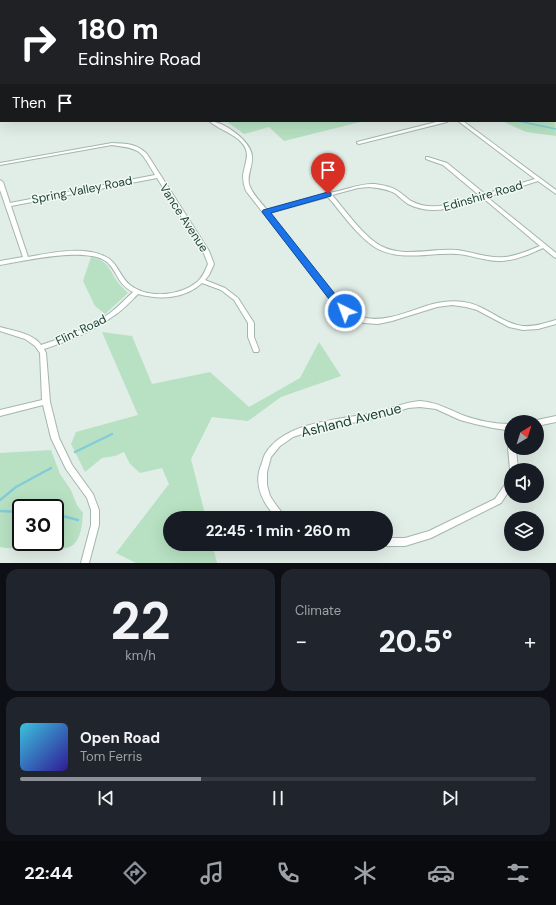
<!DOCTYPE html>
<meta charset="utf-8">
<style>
body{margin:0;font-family:"DM Sans",sans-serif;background:#20242c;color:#f1f3f6;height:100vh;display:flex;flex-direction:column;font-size:15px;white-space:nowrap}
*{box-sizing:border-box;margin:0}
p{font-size:13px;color:#9ea1a6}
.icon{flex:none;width:22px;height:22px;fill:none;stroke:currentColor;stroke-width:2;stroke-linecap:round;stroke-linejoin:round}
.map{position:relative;height:563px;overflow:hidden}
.side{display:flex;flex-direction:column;gap:6px;padding:6px;background:#0d0f14;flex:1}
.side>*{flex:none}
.banner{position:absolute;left:0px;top:0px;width:556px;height:122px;box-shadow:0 4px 16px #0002;background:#202124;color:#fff;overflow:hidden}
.needle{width:26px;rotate:38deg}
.tools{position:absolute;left:504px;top:415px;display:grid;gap:8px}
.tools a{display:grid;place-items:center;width:40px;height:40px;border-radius:50%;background:#171b24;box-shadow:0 4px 16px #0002;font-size:20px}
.speed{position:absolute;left:12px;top:499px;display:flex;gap:8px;font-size:20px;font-weight:700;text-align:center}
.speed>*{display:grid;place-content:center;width:52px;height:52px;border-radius:50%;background:#171b24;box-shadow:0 4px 16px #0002;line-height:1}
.speed .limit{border:2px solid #111;border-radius:6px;background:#fff;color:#111}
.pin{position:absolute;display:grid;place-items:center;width:34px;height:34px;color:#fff;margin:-41px -17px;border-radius:50% 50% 50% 0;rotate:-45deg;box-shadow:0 0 4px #0007}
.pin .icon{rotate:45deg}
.me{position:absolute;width:44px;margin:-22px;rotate:318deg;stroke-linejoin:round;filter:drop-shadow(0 0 3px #0008)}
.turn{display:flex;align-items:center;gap:14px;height:84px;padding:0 12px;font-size:18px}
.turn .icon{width:52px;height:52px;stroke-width:2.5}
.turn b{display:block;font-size:28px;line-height:34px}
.then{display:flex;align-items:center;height:38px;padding:0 12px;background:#0003;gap:8px;font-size:15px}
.big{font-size:30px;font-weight:700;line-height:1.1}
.side .tile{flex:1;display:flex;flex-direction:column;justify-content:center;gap:6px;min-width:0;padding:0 14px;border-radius:12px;background:#20242c}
.side .dial{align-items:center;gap:0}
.dial b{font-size:52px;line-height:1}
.song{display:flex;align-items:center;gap:12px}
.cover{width:48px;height:48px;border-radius:6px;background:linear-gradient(135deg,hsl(190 70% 55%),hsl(250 70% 35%))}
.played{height:4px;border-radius:2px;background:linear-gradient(90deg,#8c9099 35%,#363941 35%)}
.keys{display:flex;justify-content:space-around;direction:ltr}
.heat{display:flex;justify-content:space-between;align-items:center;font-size:22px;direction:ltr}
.side .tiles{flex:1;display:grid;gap:6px;grid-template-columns:1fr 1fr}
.tile:last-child{grid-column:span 2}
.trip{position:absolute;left:163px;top:511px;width:230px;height:40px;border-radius:20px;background:#171b24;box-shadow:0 4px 16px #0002;font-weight:700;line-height:40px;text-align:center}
.menu{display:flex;height:64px;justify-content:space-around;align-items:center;background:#090b0e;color:#9ea1a6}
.menu .icon{width:28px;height:28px}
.menu .on{color:#8c9099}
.menu b{font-size:18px;color:#f1f3f6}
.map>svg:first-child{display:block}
.green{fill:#b7e1c2;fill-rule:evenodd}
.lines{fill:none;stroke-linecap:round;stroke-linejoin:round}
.stream-far1{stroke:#82ccd8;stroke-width:1.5}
.stream{stroke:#82ccd8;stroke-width:2.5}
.street-casing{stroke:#a3b6ae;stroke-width:2}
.secondary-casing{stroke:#9ebab0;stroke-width:1}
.street{fill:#fff;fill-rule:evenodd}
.secondary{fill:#fff;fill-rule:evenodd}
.route{fill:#1a73e8;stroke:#114b97}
.labels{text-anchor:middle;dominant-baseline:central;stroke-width:3;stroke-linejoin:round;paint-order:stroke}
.street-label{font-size:12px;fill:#1f4036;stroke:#f1f9f5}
.near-street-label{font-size:14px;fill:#1f4036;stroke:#f1f9f5}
</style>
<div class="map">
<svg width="556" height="563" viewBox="0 0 556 563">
<rect width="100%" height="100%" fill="#e1ede7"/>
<path class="green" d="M555,110L556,136L526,132L502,121H555Z
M226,121H364L284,141L269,127L244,134Z
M91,257C109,261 108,268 117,281C120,286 125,289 128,293L105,314L95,306L83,281Z
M102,332L132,336L152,384L210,372L249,407L300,378L319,342L341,376L281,397L248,421L212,417L191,459L206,518H170V544H212L217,563H136L116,553L169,484L162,468L140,473L130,464L124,452L115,456L102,458L85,472L71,444L76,432L138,415Z
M51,450L60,474L71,490L77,505L83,513C82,523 82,537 73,545C62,554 15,549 0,547V453ZM21,508H55V542H21Z"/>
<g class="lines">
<path class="stream-far1" d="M518,121L556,129"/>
<path class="stream" d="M75,452L112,434
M0,500L16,487L51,468
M0,511L21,512
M55,514L78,520"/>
<defs>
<path id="street" d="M477,0H481L482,1H478Z
M529,0H533V1H529Z
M555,16H556V18H555Z
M555,55H556V58H555Z
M209,121C223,121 251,141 252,156C253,166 247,174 249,184C252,194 261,202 267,210L325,194L326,193C343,192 358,183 375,184C383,185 392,187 398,191C403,194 406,198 411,201C433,213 458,202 480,196L443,165L426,159V157H428L447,163L485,194L535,179L458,121H463L556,190V194L538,181L487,197L556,253V258L554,257L543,248C530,254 517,260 502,261C487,262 472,255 457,254C430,252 401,262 376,248C357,236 342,213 328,197L269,213C285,234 302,254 318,275C328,287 339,305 353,313C365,320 377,320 391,317C418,311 435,298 464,302C486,305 502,324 523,326C535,327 545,323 556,320V324L538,329L523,330L509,327L477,310L466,307L452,305L437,307L392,321L378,324L364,323L347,316L333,302L246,191C244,186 243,181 243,176C245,160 253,152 238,139C229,132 217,128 209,121ZM369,187C378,188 388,189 396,194C400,198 404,201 408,204C434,217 458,206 483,198L540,246C529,250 517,256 505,257C489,259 473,252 457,250C432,248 404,258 381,246C363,236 346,211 332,195L358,188Z
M440,121H447V122L359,144L357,143V142Z
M112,143C126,144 136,143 147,154L209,251L214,264L209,275L205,280L225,288L238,298L254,323V337L259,350L258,352H254L253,350L248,337V323L234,300L221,290L202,283C185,299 160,300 138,294C130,302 122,311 112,317C92,332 68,341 44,349L46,353L50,402L59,438L72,465L93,494L99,510V525L89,563H81L91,525V510L87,498L66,469L51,438L43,405L0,416V410L42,400L40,353L35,346L25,339L0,331V327C13,331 33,333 41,345C65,337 89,328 110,313C118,307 125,299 133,292C117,284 118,272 107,262C87,246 24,261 0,265V261L23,257L0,190V180L3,182L10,203L155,175C140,150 142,149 112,145L0,165V163ZM157,178L203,251L208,264C205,271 203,277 197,282C180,296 148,299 130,285C120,277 117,261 104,256C82,246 51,253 28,257L11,206Z
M420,401C437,402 450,410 465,416C479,421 496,424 511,424V448H516L518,470H511V472L510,470L508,448L510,446L507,443L506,430L493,428L475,424L460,420L436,409L420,407L408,408L373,419L324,428L308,432L293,437L280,446L271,457L267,472V485L270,496L276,505L286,518H277C264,505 254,487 260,468C262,464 263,458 265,454C285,421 339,420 373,413C389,410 403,402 420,401Z
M556,416V422L537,426V422H534L537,420Z
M511,479V488L501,503L431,538L405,546H386L383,545V544H386V538H405L429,531L495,499L508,480Z"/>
<path id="secondary" d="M555,47H556V51H555Z
M0,78H1L0,83Z"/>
</defs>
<use href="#street" class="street-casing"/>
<use href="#secondary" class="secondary-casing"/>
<use href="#street" class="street"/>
<use href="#secondary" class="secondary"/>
</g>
<path class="route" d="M328,192L331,193V196L271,213L339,299L350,311L348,314C341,316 337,308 332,303L262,212L263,210Z"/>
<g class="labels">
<g class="street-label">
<text transform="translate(82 190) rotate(-11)">Spring Valley Road</text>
<text transform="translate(483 196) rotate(-16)">Edinshire Road</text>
<text transform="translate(184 218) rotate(57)">Vance Avenue</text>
<text transform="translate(81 330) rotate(-26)">Flint Road</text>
</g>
<g class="near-street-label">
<text transform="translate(351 420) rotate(-14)">Ashland Avenue</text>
</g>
</g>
</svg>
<div class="tools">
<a><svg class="needle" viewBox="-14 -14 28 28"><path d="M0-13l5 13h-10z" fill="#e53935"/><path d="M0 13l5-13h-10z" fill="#9ea1a6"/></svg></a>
<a><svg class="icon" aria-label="sound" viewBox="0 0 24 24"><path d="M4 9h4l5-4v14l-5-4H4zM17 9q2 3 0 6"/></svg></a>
<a><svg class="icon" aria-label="layers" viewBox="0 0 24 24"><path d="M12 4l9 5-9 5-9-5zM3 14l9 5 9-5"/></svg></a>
</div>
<div class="speed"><div class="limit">30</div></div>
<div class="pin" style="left:328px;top:194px;background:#d93025"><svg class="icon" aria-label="arrive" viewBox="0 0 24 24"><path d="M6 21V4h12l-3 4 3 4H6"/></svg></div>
<svg class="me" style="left:345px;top:311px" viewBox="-20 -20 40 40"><circle r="17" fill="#1a73e8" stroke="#fff" stroke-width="3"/><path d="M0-11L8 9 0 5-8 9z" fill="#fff"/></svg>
<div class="trip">22:45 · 1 min · 260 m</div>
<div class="banner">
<div class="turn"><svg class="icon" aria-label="right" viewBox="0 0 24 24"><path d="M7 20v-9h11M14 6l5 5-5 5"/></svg><div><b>180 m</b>Edinshire Road</div></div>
<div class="then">Then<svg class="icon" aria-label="arrive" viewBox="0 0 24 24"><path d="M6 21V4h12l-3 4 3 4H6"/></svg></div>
</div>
</div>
<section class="side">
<div class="tiles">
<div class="tile dial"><b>22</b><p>km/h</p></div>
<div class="tile"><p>Climate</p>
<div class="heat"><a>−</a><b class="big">20.5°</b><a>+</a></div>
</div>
<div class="tile">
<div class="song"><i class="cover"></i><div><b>Open Road</b><p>Tom Ferris</p></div></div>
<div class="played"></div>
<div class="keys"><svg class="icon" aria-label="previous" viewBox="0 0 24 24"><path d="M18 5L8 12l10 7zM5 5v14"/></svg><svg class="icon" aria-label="pause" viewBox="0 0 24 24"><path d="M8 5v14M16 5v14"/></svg><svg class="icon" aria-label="next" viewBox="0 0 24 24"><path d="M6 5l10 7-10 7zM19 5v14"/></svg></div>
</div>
</div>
</section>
<nav class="menu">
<b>22:44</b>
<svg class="icon on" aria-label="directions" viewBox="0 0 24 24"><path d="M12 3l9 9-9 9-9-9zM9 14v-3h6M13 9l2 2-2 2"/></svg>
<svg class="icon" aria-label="music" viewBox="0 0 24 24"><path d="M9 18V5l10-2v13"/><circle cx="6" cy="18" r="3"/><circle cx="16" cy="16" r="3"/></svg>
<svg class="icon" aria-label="phone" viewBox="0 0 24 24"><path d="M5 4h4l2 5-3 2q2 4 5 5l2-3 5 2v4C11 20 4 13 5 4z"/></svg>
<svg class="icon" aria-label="climate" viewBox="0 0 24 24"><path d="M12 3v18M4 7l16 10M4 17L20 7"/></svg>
<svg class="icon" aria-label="car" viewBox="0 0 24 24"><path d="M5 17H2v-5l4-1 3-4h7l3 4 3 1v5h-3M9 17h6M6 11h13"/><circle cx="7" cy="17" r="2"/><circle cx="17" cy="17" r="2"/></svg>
<svg class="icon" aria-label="filters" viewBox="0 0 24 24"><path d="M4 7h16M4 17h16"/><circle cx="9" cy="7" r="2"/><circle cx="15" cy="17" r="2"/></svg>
</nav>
